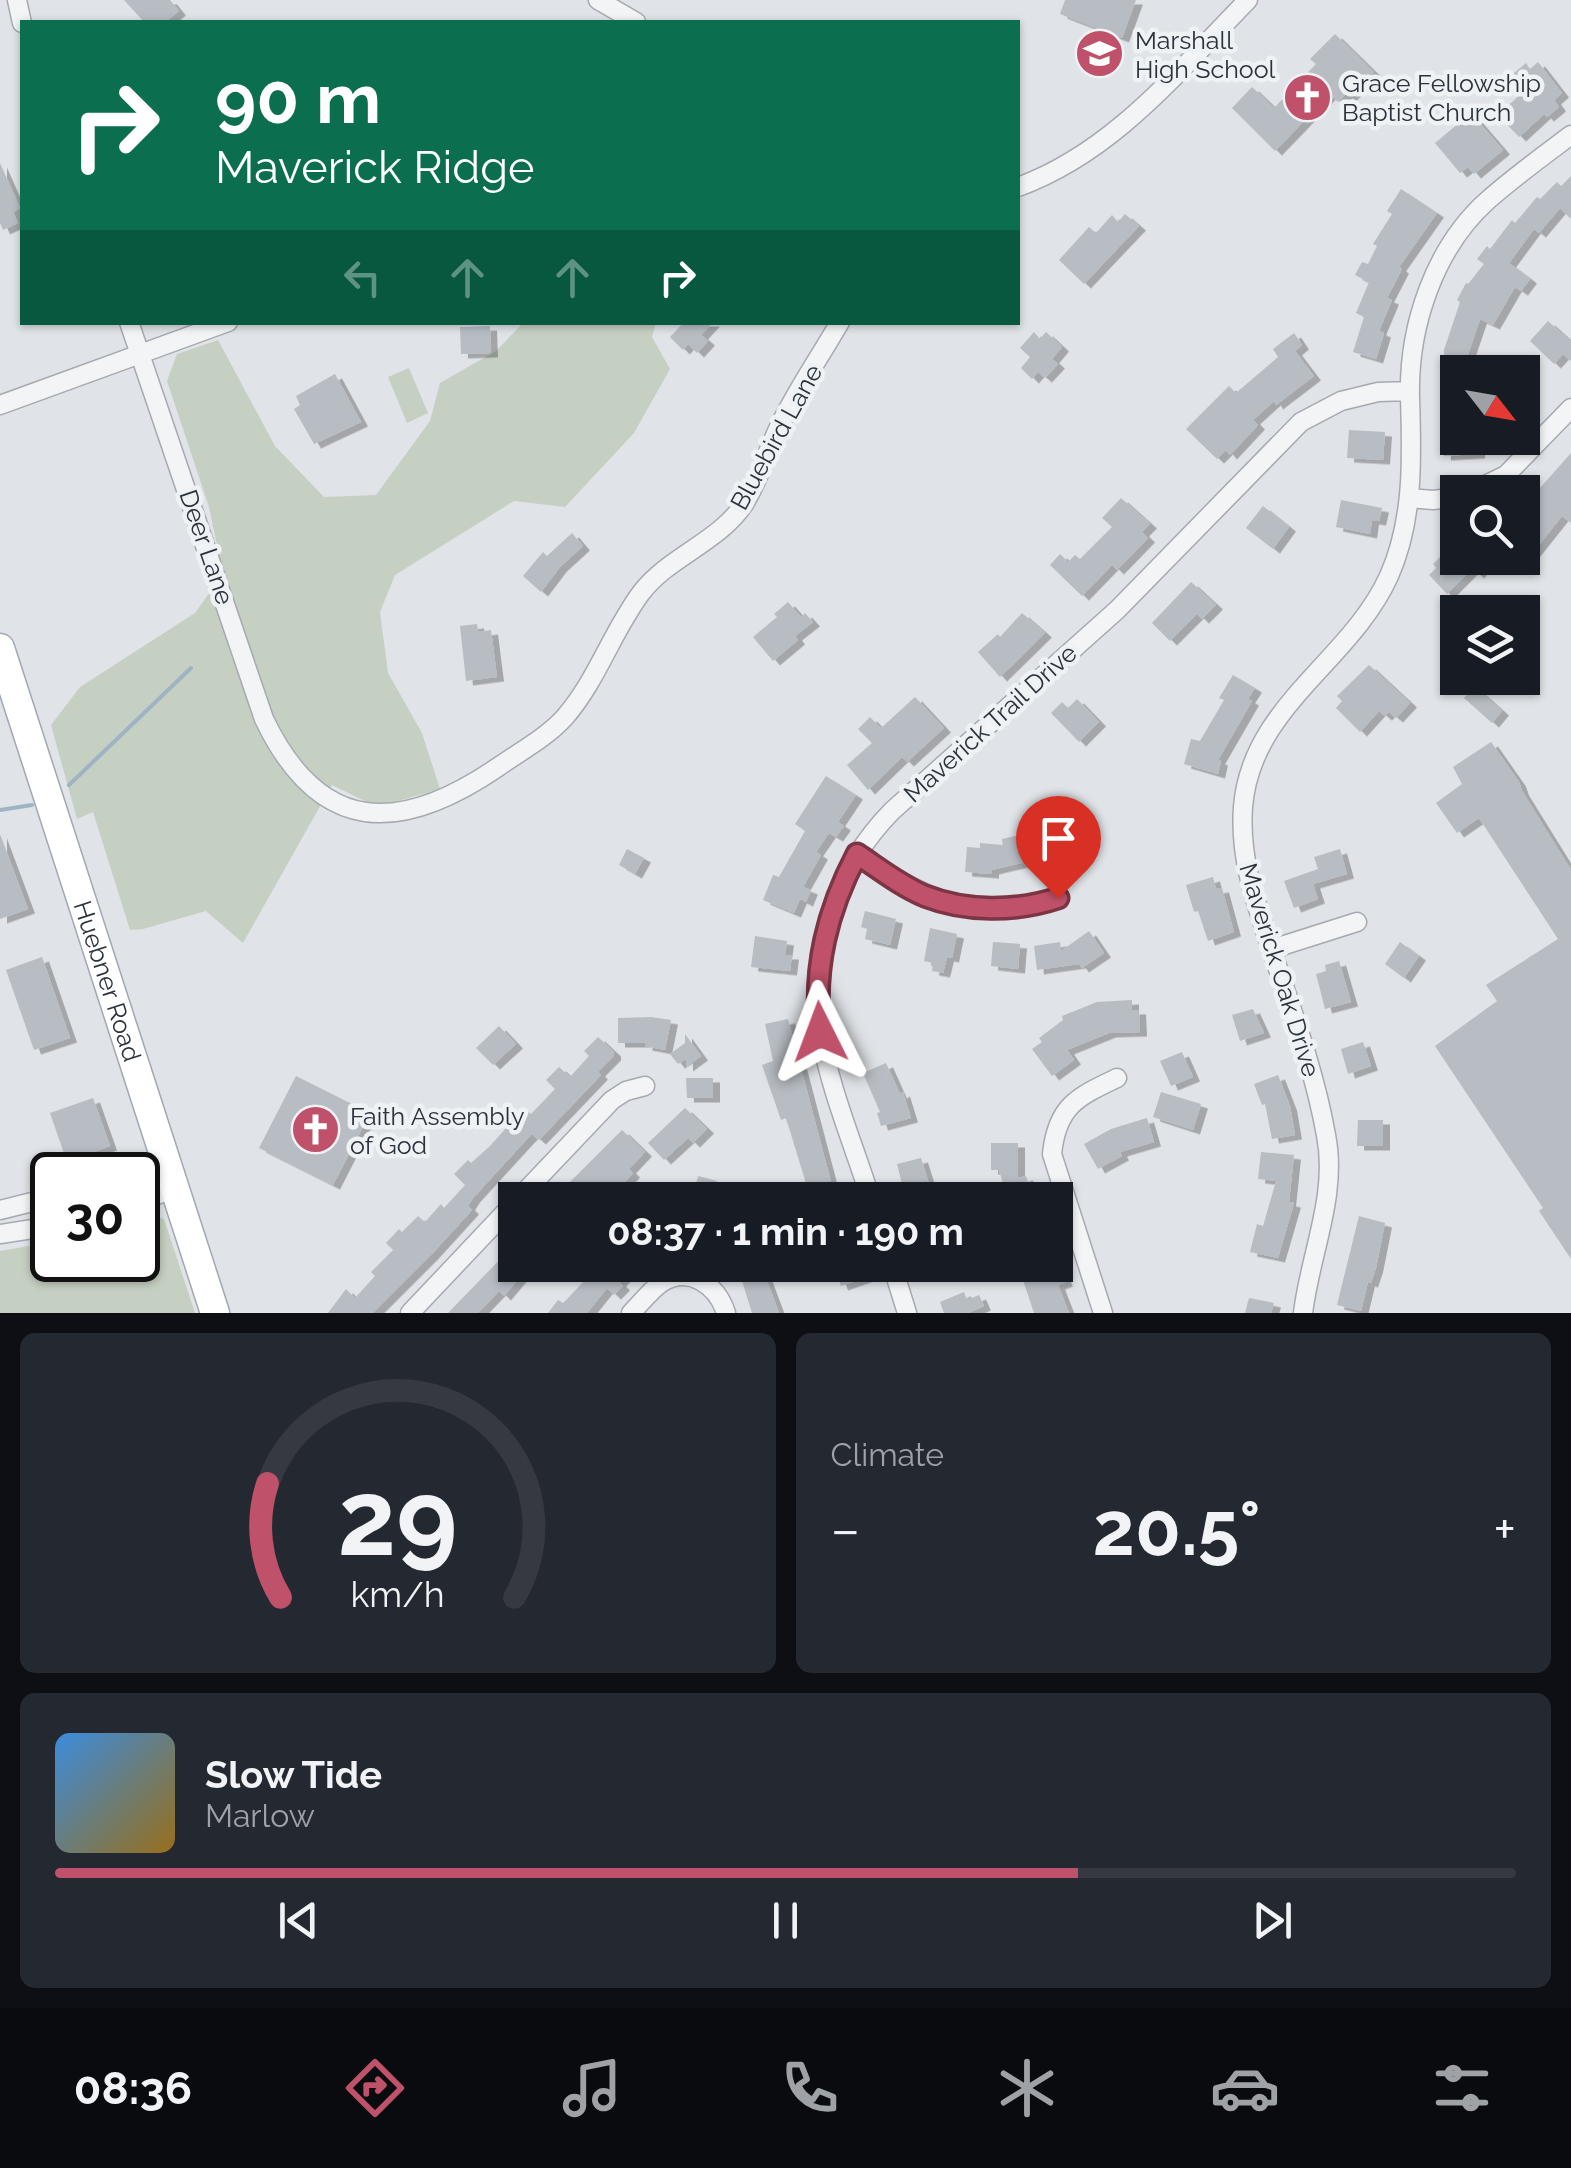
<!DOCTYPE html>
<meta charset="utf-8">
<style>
body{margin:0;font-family:Raleway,sans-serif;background:#242831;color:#f1f3f6;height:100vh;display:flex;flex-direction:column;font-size:38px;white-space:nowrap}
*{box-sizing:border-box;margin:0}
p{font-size:32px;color:#9ea1a6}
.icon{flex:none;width:55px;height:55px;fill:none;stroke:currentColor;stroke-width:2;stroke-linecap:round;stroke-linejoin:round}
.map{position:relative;height:1313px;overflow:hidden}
.sheet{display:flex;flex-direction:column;gap:20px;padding:20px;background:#0d0f14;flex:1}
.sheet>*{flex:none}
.hud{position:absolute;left:20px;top:20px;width:1000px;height:305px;border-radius:0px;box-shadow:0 2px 8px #0004;background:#0b6e4f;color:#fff;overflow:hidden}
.needle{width:65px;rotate:121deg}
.tools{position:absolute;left:1440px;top:355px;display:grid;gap:20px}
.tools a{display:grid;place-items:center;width:100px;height:100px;border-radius:0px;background:#171b24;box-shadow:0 2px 8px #0004;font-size:50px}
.speed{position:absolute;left:30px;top:1152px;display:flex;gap:20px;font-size:50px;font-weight:700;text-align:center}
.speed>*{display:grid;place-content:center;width:130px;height:130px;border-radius:50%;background:#171b24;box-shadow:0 2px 8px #0004;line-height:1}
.speed .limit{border:5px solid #111;border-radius:15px;background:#fff;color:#111}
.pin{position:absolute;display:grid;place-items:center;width:85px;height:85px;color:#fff;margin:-102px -42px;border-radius:50% 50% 50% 0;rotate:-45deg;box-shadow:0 0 10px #0007}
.pin .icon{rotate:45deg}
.me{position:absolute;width:110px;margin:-55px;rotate:357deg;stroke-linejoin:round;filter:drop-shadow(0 0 8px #0008)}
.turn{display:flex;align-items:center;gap:35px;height:210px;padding:0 30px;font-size:45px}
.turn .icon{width:130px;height:130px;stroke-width:2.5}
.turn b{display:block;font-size:70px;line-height:85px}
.lanes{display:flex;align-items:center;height:95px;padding:0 30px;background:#0003;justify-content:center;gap:50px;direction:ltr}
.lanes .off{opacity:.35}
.big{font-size:75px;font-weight:700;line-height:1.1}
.sheet .card{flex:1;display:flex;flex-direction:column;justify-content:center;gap:15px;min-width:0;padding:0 35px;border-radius:15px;background:#242831}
.sheet .dial{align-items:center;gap:0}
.dial svg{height:260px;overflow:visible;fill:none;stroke:#363941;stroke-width:7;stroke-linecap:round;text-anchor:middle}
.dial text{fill:#f1f3f6;stroke:none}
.song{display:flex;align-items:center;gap:30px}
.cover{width:120px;height:120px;border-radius:15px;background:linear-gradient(135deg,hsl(210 70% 55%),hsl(40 70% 35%))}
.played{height:10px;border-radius:5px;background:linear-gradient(90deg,#bf526a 70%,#363941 70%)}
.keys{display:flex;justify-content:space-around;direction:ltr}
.heat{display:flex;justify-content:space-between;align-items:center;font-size:55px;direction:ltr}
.sheet .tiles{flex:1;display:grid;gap:20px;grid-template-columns:1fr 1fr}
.card:last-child{grid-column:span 2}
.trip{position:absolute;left:498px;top:1182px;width:575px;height:100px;border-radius:0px;background:#171b24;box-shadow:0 2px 8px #0004;font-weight:700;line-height:100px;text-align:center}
.tab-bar{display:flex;height:160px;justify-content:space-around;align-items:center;background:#090b0e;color:#9ea1a6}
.tab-bar .icon{width:70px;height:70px}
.tab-bar .active{color:#bf526a}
.tab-bar b{font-size:45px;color:#f1f3f6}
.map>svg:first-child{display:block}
.green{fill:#c6d0c2}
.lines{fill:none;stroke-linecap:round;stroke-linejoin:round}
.stream{stroke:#9eb3c3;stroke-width:4}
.building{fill:#b7bdc3;filter:url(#shadow)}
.street-casing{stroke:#a6aab0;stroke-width:21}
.primary-casing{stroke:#a0a8b1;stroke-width:31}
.street{stroke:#f2f4f6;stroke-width:18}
.primary{stroke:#fff;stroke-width:28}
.route-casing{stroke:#7c3545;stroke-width:25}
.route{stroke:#bf526a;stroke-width:18}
.labels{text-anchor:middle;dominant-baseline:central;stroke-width:9;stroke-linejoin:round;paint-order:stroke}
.poi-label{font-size:25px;fill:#2a323c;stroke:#eff2f5;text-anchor:start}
.street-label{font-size:25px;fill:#2a323c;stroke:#eff2f5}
</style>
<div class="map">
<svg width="1571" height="1313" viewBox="0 0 1571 1313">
<defs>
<filter id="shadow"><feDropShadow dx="7" dy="4.5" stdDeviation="0" flood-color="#0004"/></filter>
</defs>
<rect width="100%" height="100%" fill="#e0e3e7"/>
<path class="green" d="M523,323H656L652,337L670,369L634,433L565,507L514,501L395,575L380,612L388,673L422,733L440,789L377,807L332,785L243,943L206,911L143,929L130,930L93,812L77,819L51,725L80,687L195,613L223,574L209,507L167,381L177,354L218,340L275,446L324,497L376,495L430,421L440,383L496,351Z
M409,368L428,413L407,423L388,377Z
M146,1213L164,1219L195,1313H0V1251L52,1242V1260H138V1216Z"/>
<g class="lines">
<path class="stream" d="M69,785L191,668
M0,810L32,805"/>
</g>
<path class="building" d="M124,0H170L179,11L165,22H144Z
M1065,0H1136L1122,38L1060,14Z
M1335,34L1374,72L1349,97L1346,94L1338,102L1330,94L1275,151L1232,108L1252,87L1274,108L1316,64L1310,59Z
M1538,62L1562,93L1554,100L1559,107L1547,117L1544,114L1519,137L1498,115L1525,90L1513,74L1526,63L1530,69Z
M1471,113L1503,150L1474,174L1468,167L1460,173L1435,143Z
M0,163L20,208L13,212L18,223L3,230L0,223Z
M1571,176V219L1560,208L1539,233L1534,229L1509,263L1530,279L1521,291L1515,287L1493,325L1480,319L1462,372H1458V391H1444V350L1460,302L1457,300L1466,283L1468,284L1484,264L1477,259L1487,246L1490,249L1512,220L1515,223L1537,197L1540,199L1557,182L1561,186Z
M1401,189L1437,213L1399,267L1402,269L1387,298L1392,300L1379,331L1384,333L1376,359L1353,352L1364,317L1356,313L1369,282L1355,275L1362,262L1368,264L1377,246L1373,244L1392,214L1387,211Z
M1125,214L1139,226L1084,284L1059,260L1089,227L1096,233L1112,215L1118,222Z
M1548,321L1571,342V361L1563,354L1554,364L1530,341Z
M684,322H713L701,335L708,341L697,353L688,344L683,350L670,337Z
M490,326L491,353L461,354L460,327Z
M1034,332L1040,339L1046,332L1062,347L1052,359L1058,364L1045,378L1038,372L1032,379L1021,368L1030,357L1020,348Z
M1294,333L1302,345L1295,351L1314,376L1276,405L1274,401L1253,420L1258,425L1230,455L1226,450L1217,459L1186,429L1229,386L1236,393L1278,357L1273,349Z
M335,374L361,422L314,444L294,409L300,405L296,396Z
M1458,428V438H1478V454L1444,456L1443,429Z
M1349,430L1385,432L1383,460L1347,458Z
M1571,453V523L1562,516L1528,559L1522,553V503L1528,496L1531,498Z
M1121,498L1150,524L1142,532L1148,538L1117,570L1112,565L1082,596L1050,565L1060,554L1068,562L1075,555L1080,559L1112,527L1102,518Z
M1341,500L1382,508L1379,521L1372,520L1370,534L1336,527Z
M1263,506L1289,527L1273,549L1246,528Z
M572,533L583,546L560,567L541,592L523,576L543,552L547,556Z
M1458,539V558H1491L1477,574L1472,569L1447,594L1429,575L1436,568L1433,564Z
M1191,582L1216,605L1202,619L1197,614L1170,641L1152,623Z
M788,602L801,617L805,613L813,622L795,636L798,640L773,661L753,637L777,617L774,614Z
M1022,613L1045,633L1000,677L978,652L998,634L1000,637Z
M477,624L478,632L491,630L497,677L466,681L460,626Z
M1369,665L1410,703L1396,718L1389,712L1385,716L1379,711L1360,732L1336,708L1342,701L1337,696Z
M1233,675L1255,688L1248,699L1252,701L1218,760L1221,761L1218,774L1184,764L1191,739L1200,741L1224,700L1219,698Z
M1474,686L1502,711L1492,723L1464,698Z
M915,697L944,728L907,762L902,757L868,790L847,765L872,743L858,729L870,717L881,728Z
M1077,699L1099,722L1079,742L1051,713L1062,702L1068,708Z
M1491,742L1519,782L1522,791L1571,870V1259L1539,1211L1543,1208L1435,1046L1497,1001L1486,985L1558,939L1479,818L1457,833L1436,803L1462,784L1453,767Z
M826,776L856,795L838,822L844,826L836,837L829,833L816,852L821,855L803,887L811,890L806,902L800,899L794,913L763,900L773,875L779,877L805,831L795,824Z
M1043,814L1069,818L1064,853L1031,848L1034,860L992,870V874L965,872L967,847L980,848V843L1003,845L1002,839L1041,830Z
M0,834L28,909L0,919Z
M627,849L644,858L635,874L619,865Z
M1340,849L1347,874L1313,884L1318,899L1294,908L1284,881L1318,869L1314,857Z
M1213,877L1216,889L1222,888L1234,932L1208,941L1198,911L1194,912L1186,885Z
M865,911L896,919L890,945L865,939L867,929L861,927Z
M930,928L957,934L952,958L947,957L943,973L932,971L933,963L924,961Z
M1089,931L1104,953L1082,968L1079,964L1037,970L1034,946L1060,942L1061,951Z
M755,936L787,941L785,955H792L790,971L751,967Z
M993,942L1020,944L1018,969L991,966Z
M1400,942L1419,956L1404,978L1385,964Z
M42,957L70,1038L34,1050L6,970Z
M1339,961L1351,1002L1325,1009L1316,974L1326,971L1325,965Z
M1132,1000V1010H1139L1140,1032L1109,1033L1067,1050L1074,1060L1052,1076L1032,1049L1042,1042L1039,1038L1063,1020L1062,1016L1097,1002Z
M1253,1009L1264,1033L1240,1041L1232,1015Z
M651,1017L671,1020L665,1050L645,1046L646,1043H618V1018Z
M788,1019L831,1182L808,1190L786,1118L781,1120L762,1065L773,1061L765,1024Z
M499,1026L516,1044L493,1065L476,1048Z
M685,1034L701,1056L686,1067V1059L678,1064L670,1054L685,1043Z
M598,1037L614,1052V1056L598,1072L601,1075L539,1140L532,1134L527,1139L473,1198L468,1206L472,1210L431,1255L373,1313H328L346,1289L355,1298L375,1276L371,1272L393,1250L386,1243L399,1229L402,1232L418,1216L425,1222L441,1204L444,1208L465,1185L454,1174L468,1160L471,1163L490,1146L507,1127L510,1130L528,1111L531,1114L555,1089L546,1080L559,1067L570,1077L589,1056L584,1051Z
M1363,1042L1371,1066L1348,1074L1341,1049Z
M1182,1052L1193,1077L1171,1086L1160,1061Z
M886,1063L900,1094L903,1092L911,1118L881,1126L877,1113L880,1112L863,1073Z
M1278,1075L1290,1106L1295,1135L1272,1139L1265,1104L1262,1105L1254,1084Z
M296,1076L370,1113L333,1185L259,1148Z
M686,1078H713V1098H687Z
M1161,1092L1201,1104L1193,1130L1153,1117Z
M93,1098L110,1146L67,1162L50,1113Z
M685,1108L707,1129L693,1143L688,1138L664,1160L648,1143Z
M1147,1118L1154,1142L1120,1152L1122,1156L1098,1169L1084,1144L1111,1129Z
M1358,1120H1383V1146H1357Z
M622,1130L645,1152L629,1169L633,1173L609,1200H552Z
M991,1143H1018V1178L1026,1176L1034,1200H1008L999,1170H991Z
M1261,1152L1294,1155L1289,1202L1294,1203L1278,1258L1250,1252L1257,1224L1263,1226L1276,1181L1258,1179Z
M921,1158L934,1200H906L897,1164Z
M698,1176L717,1181L715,1188L743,1200H692Z
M1359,1216L1385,1223L1376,1268L1371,1283L1368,1282L1361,1311L1337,1305Z
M515,1244V1265H530L504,1296L499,1291L478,1313H448Z
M599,1265H632L622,1275L624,1277L619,1282L623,1286L614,1295L607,1288L587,1313H548L558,1300L563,1303L569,1297Z
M737,1265H761L779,1313H752Z
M834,1265H862L867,1277L841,1286Z
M1018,1265H1055L1057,1271H1061L1066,1282L1058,1285L1069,1313H1034Z
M964,1292L967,1300L979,1295L984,1306L968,1313H944L940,1302Z
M1249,1298L1274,1303L1271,1313H1245Z"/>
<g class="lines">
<defs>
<path id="street" d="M17,0L22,23
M598,0L636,22
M1018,187C1114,152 1178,71 1248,0
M129,322L264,719C320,836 400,834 498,767C521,751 547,737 565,717C597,680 612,632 641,593C668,557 719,542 744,504C760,478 768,448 782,421C799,387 821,355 840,322
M0,405L228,322
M1471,492L1506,475L1571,408
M1409,498L1433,500L1458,497
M857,854C925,899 974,924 1058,899
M1272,949L1357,922
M113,1175L165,1157
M517,1200L612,1100L626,1091L645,1086
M871,1200C854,1145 829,1088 820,1030C808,951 836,868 892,811L1117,610L1301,422L1341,401L1378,392L1410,391
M138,1201L175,1189
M0,1210L52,1197
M0,1234L52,1226
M892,1265L907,1313
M410,1313L515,1202
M631,1313C641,1303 650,1291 661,1283C689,1265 717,1285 726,1313
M1103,1313L1052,1154C1057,1106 1077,1097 1117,1078
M1303,1313C1310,1254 1338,1195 1326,1135C1315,1073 1293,1013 1273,954C1257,906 1239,860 1243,807C1251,706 1350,662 1389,576C1414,520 1412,457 1410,398C1408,327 1434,248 1488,200C1514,177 1543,156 1571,135"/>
<g id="primary">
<path id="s1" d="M0,648L215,1313"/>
</g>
</defs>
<use href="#street" class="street-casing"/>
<use href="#primary" class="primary-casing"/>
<use href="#street" class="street"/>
<use href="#primary" class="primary"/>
</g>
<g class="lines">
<defs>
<path id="route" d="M820,1032C813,968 827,911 857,854C878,868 901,886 925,896C966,912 1016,912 1058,898"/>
</defs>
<use href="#route" class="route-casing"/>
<use href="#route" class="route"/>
</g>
<defs>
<symbol id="school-disc" viewBox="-11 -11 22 22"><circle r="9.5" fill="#bf526a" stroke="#eff2f5"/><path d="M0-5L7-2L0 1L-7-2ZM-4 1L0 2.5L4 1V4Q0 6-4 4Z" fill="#fff"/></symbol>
<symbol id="church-disc" viewBox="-11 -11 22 22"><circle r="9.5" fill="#bf526a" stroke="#eff2f5"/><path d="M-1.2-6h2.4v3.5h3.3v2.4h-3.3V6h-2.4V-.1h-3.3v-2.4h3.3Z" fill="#fff"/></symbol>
</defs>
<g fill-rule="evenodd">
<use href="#school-disc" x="1072" y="26" width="55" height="55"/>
<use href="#church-disc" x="1280" y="70" width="55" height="55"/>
<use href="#church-disc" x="288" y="1102" width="55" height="55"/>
</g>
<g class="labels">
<g class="poi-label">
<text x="1135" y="40">Marshall<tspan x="1135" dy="29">High School</tspan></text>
<text x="1342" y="83">Grace Fellowship<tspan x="1342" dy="29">Baptist Church</tspan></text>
<text x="350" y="1116">Faith Assembly<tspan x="350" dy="29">of God</tspan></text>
</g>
<g class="street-label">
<text transform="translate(776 437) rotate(-61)">Bluebird Lane</text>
<text transform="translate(207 547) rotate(71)">Deer Lane</text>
<text transform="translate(990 723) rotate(-42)">Maverick Trail Drive</text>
<text transform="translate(1280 970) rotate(73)">Maverick Oak Drive</text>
<text stroke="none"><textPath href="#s1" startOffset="350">Huebner Road</textPath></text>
</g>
</g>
</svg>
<div class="tools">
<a><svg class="needle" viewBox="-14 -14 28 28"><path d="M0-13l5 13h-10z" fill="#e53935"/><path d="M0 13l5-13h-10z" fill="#9ea1a6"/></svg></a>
<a><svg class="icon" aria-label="search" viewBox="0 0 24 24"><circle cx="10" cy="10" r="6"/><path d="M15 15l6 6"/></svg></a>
<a><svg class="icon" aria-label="layers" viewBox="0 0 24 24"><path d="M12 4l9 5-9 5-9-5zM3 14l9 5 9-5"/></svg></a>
</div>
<div class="speed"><div class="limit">30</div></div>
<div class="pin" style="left:1058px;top:898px;background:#d93025"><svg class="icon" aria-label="arrive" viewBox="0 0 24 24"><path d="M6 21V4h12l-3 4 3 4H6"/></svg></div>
<svg class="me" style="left:820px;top:1032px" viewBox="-20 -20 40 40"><path d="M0-17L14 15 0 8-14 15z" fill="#bf526a" stroke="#fff" stroke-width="4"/></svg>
<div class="trip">08:37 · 1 min · 190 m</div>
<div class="hud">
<div class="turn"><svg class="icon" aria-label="right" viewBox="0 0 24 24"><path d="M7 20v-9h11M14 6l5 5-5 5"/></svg><div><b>90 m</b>Maverick Ridge</div></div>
<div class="lanes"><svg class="icon off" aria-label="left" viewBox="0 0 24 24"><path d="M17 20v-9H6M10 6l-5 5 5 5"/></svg><svg class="icon off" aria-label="ahead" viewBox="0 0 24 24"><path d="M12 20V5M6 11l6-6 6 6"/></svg><svg class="icon off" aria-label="ahead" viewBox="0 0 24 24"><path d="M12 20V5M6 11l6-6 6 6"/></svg><svg class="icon" aria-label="right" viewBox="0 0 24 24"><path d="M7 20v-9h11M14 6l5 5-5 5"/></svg></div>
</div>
</div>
<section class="sheet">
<div class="tiles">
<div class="card dial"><svg viewBox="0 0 100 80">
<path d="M14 69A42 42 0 1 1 86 69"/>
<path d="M14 69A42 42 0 0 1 10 34" stroke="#bf526a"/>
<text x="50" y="56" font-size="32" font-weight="700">29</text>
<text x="50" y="72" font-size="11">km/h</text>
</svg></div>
<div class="card"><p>Climate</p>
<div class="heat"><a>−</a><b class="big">20.5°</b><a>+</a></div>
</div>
<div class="card">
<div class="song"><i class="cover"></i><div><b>Slow Tide</b><p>Marlow</p></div></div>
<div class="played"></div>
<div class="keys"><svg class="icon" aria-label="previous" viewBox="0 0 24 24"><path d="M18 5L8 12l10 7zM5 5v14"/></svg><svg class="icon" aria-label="pause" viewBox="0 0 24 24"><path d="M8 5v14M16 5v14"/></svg><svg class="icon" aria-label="next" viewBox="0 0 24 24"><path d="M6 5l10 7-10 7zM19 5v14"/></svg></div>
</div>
</div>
</section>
<nav class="tab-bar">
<b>08:36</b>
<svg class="icon active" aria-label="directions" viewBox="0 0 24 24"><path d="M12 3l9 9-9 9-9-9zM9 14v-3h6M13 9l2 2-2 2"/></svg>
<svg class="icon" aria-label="music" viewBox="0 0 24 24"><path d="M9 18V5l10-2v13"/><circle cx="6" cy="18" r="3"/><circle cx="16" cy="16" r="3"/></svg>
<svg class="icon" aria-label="phone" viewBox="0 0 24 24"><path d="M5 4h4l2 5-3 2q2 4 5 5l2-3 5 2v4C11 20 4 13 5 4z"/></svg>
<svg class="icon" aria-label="climate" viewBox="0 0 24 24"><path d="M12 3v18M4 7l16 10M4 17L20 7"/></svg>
<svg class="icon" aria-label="car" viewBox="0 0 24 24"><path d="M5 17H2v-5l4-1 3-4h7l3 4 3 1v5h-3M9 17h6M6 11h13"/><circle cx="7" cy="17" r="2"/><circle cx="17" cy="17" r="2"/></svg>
<svg class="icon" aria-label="filters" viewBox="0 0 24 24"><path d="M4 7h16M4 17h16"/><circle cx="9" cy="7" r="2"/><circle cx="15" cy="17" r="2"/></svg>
</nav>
